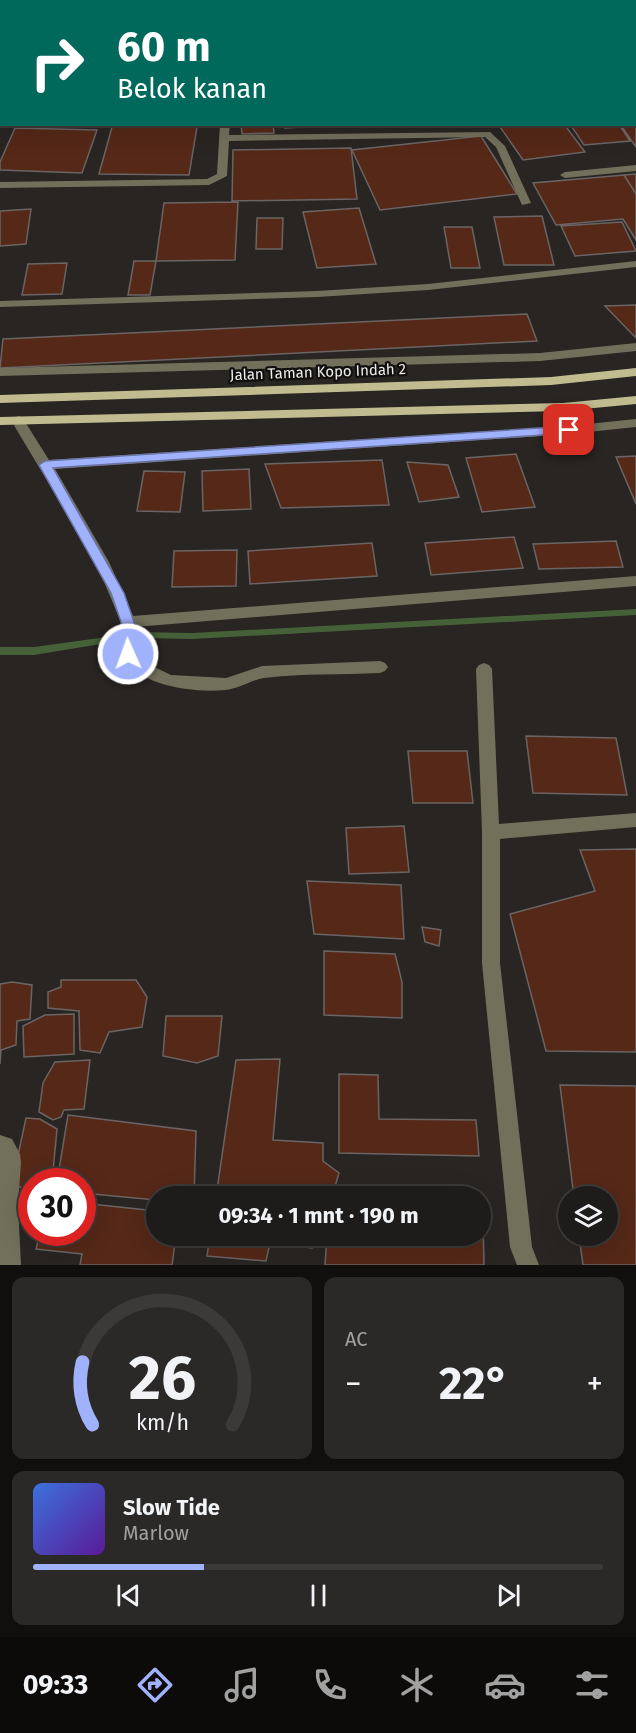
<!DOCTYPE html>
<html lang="id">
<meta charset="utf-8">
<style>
body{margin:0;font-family:"Fira Sans",sans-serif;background:#2b2927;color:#f1f3f6;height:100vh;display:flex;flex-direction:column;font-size:22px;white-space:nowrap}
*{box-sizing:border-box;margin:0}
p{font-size:20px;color:#a1a1a2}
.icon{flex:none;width:33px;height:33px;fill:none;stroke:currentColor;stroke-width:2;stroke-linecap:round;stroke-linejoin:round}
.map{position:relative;height:1265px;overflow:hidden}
.drawer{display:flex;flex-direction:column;gap:12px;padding:12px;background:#100f0e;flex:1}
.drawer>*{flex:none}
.banner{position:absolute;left:0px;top:0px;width:636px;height:126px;box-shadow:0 6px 24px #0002,0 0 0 2px #3c3a39;background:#00695c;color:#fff;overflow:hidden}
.controls{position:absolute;left:558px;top:1186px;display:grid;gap:12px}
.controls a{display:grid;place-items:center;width:60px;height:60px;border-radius:50%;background:#1e1c1a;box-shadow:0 6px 24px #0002,0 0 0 2px #3c3a39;font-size:30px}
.speed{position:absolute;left:18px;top:1168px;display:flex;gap:12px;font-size:30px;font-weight:700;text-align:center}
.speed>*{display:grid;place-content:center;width:78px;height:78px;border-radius:50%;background:#1e1c1a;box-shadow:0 6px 24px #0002,0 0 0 2px #3c3a39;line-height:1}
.speed .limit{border:9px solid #d22;background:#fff;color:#111}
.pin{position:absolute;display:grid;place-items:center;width:51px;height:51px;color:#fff;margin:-26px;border-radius:12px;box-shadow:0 3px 9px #0006}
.me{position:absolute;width:66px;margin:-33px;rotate:358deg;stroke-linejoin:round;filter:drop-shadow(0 0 4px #0008)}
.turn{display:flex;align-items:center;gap:21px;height:126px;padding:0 18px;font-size:27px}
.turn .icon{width:78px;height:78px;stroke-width:2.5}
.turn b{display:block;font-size:42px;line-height:51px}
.big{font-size:45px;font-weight:700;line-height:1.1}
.drawer .card{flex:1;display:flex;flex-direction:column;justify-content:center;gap:9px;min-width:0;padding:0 21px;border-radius:12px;background:#2b2927}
.drawer .dial{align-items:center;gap:0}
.dial svg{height:156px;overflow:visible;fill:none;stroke:#3c3a39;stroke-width:7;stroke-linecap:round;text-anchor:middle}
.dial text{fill:#f1f3f6;stroke:none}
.song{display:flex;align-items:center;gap:18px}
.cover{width:72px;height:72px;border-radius:9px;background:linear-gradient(135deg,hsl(220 70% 55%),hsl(270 70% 35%))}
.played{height:6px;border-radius:3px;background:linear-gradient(90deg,#a1b2fd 30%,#3c3a39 30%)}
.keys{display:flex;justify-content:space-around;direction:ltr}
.heat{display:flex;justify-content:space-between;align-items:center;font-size:33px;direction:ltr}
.drawer .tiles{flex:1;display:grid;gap:12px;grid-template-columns:1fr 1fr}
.card:last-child{grid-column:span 2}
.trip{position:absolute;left:146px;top:1186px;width:345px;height:60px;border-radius:30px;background:#1e1c1a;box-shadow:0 6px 24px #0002,0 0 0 2px #3c3a39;font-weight:700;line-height:60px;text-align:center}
.tabs{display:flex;height:96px;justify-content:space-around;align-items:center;background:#0c0b0a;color:#a1a1a2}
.tabs .icon{width:42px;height:42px}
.tabs .active{color:#a1b2fd}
.tabs b{font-size:27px;color:#f1f3f6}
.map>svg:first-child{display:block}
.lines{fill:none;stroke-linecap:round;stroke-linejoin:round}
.stream{fill:#466138;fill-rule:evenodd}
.building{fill:#552818;stroke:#6a6564;stroke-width:1.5}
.minor{fill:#72705b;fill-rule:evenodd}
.major{fill:#c0bc8f;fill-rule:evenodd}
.route{fill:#a1b2fd;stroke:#6974a4;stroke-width:1.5}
.labels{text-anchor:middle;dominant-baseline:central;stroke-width:4.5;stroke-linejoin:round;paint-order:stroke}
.street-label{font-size:15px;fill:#edebe9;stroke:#100f0d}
</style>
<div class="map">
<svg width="636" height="1265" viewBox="0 0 636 1265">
<rect width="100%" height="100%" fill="#282522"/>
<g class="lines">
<path class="stream" d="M636,609V615L192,639L138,638L135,637L133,635L135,633L138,632L192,633Z
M107,637L110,638L112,640L110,642L107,643L34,655H0V647H34Z"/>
</g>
<path class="building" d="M634,94H636V147L620,124H634Z
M241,124H273L274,133L242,134Z
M284,124H354L285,128Z
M498,124H564L585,152L523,160Z
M570,124H619L630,141L584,145Z
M112,127H197L189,175L99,174Z
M15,128L97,130L82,173L0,170V162Z
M481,136L517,194L380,210L352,150Z
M351,148L357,199L232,201L233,150Z
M636,174V194L624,175Z
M624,175L636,194V240L623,219L556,225L533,183Z
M238,202L235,260L156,261L164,203Z
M359,208L376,264L317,268L303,212Z
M31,209L26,244L0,246V211Z
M542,216L554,265H504L494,217Z
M257,218H283L282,249H256Z
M622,222L636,251L575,256L561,226Z
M444,227H472L480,268H451Z
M134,261H156L150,295H128Z
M67,263L62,294L22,295L28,264Z
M636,305V338L605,306Z
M527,314L537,341L0,368L3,339Z
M516,454L535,507L482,512L466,458Z
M636,456V504L616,457Z
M382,460L389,505L281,508L265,464Z
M407,462L448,465L459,497L419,502Z
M249,469L251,509L203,511L202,471Z
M144,471L185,472L180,512L137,511Z
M514,537L523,568L431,575L425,543Z
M616,541L623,567L539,569L533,544Z
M372,543L377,576L250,584L248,551Z
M237,550L236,586L172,587L174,551Z
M526,736L616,738L627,795L533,793Z
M408,751H467L473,803H413Z
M404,826L409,872L349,874L346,828Z
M636,849V1052L546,1051L510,914L595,891L580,850Z
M307,881L401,885L404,939L314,934Z
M422,927L441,930L439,946L425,942Z
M324,951L395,954L402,982V1018L324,1015Z
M61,980H136L147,997L142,1027L109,1032L100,1053L80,1050L79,1011L48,1008V992L61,987Z
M12,982L32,985L30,1019L17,1021L16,1045L1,1050L0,1064V984Z
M74,1014V1054L24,1057L23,1026L45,1015Z
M166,1016H222L218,1056L197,1063L163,1056Z
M280,1059L273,1140L323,1143V1161L339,1173L332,1197H216L236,1060Z
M90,1060L84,1109L64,1110L61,1117L53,1120L39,1112L43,1083L55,1062Z
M339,1074L378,1075L379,1119L476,1120L479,1156L339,1153Z
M560,1085L636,1086V1265H583L579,1236H608V1197H574Z
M68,1115L196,1131L194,1197H156V1200L82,1193V1182H57Z
M26,1118L40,1119L57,1129L52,1182H32V1196H22V1188L12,1183Z
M82,1203L156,1211V1236H176L172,1265H80L82,1254L36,1249L40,1233H82Z
M480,1219H483L484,1265H325L327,1236H480Z
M210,1236H313L312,1248L270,1243L266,1261L207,1256Z"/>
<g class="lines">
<path class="minor" d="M71,0H79L70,2Z
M219,0H227L228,2H220Z
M568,0H576L577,2H569Z
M220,124H230L229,135L490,132L505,146L531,203L522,205L496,147L485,137L229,141L227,176L209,185L0,188V182L207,179L217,174Z
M636,165V171L565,178L560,175L565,172Z
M636,261V267L428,290L317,297L0,307V301L317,291L428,284Z
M636,343V351L540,361L0,376V368L540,353Z
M18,416L22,417L49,460L569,426L636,419V427L569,434L55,469L109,562L133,616L636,576V586L135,627L136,652L148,664L171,675L226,678L262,666L380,661L385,663L388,667L385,671L380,673C342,675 302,673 264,678C251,680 238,689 225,690C192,693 138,686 120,654L121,622L104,582L73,524L15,427L12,420Z
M484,663L489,665L492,669L499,824L636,813V827L500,839V963L532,1247L539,1265H517L510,1247L482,963V832L476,669L479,665Z
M0,1135L12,1139L20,1154L21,1163L18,1204L21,1265H0Z"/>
<path class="major" d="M636,368V376L551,385L0,403V395L551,377Z
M636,396V404L563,411L0,425V417L563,403Z"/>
</g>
<path class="route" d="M569,426L573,428V433L53,468L124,593L134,622L135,654L128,660L121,654V622L111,593L39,465L45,461Z"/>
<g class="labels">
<g class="street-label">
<text transform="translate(318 372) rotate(-2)">Jalan Taman Kopo Indah 2</text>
</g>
</g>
</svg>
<div class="controls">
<a><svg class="icon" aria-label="layers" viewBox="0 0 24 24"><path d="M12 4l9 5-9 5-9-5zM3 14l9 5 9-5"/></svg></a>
</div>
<div class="speed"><div class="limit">30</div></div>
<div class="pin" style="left:569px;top:430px;background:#d93025"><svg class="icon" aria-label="arrive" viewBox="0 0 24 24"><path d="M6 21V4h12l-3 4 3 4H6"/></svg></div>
<svg class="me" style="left:128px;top:654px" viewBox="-20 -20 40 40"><circle r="17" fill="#a1b2fd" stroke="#fff" stroke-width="3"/><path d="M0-11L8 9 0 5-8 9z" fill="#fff"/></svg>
<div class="trip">09:34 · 1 mnt · 190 m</div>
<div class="banner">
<div class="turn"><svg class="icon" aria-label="right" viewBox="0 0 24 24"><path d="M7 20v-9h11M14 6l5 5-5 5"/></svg><div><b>60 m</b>Belok kanan</div></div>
</div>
</div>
<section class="drawer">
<div class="tiles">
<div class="card dial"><svg viewBox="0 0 100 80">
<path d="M14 69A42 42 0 1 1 86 69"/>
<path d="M14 69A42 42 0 0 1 9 37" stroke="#a1b2fd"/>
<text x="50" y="56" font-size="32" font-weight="700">26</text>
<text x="50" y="72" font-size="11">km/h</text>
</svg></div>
<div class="card"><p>AC</p>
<div class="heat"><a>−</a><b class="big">22°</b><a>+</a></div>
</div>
<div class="card">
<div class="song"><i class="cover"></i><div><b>Slow Tide</b><p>Marlow</p></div></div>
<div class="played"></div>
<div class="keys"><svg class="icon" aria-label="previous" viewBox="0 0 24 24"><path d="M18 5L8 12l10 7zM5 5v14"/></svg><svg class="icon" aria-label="pause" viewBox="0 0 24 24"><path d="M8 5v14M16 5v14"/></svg><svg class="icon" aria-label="next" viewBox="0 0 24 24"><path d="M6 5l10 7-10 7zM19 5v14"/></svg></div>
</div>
</div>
</section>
<nav class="tabs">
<b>09:33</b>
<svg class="icon active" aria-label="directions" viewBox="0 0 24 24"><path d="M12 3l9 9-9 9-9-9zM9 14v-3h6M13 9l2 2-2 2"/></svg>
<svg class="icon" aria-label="music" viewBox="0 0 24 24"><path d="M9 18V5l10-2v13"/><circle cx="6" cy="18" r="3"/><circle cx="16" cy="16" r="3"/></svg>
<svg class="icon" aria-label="phone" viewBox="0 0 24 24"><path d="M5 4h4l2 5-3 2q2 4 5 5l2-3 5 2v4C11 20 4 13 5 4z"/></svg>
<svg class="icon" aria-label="climate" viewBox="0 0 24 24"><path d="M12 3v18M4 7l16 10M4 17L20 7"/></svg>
<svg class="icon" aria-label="car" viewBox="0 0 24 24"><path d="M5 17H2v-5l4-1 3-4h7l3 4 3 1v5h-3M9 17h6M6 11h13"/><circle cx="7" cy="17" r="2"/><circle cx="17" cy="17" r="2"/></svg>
<svg class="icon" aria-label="filters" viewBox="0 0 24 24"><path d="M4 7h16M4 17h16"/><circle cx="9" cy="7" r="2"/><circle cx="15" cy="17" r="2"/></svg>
</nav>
